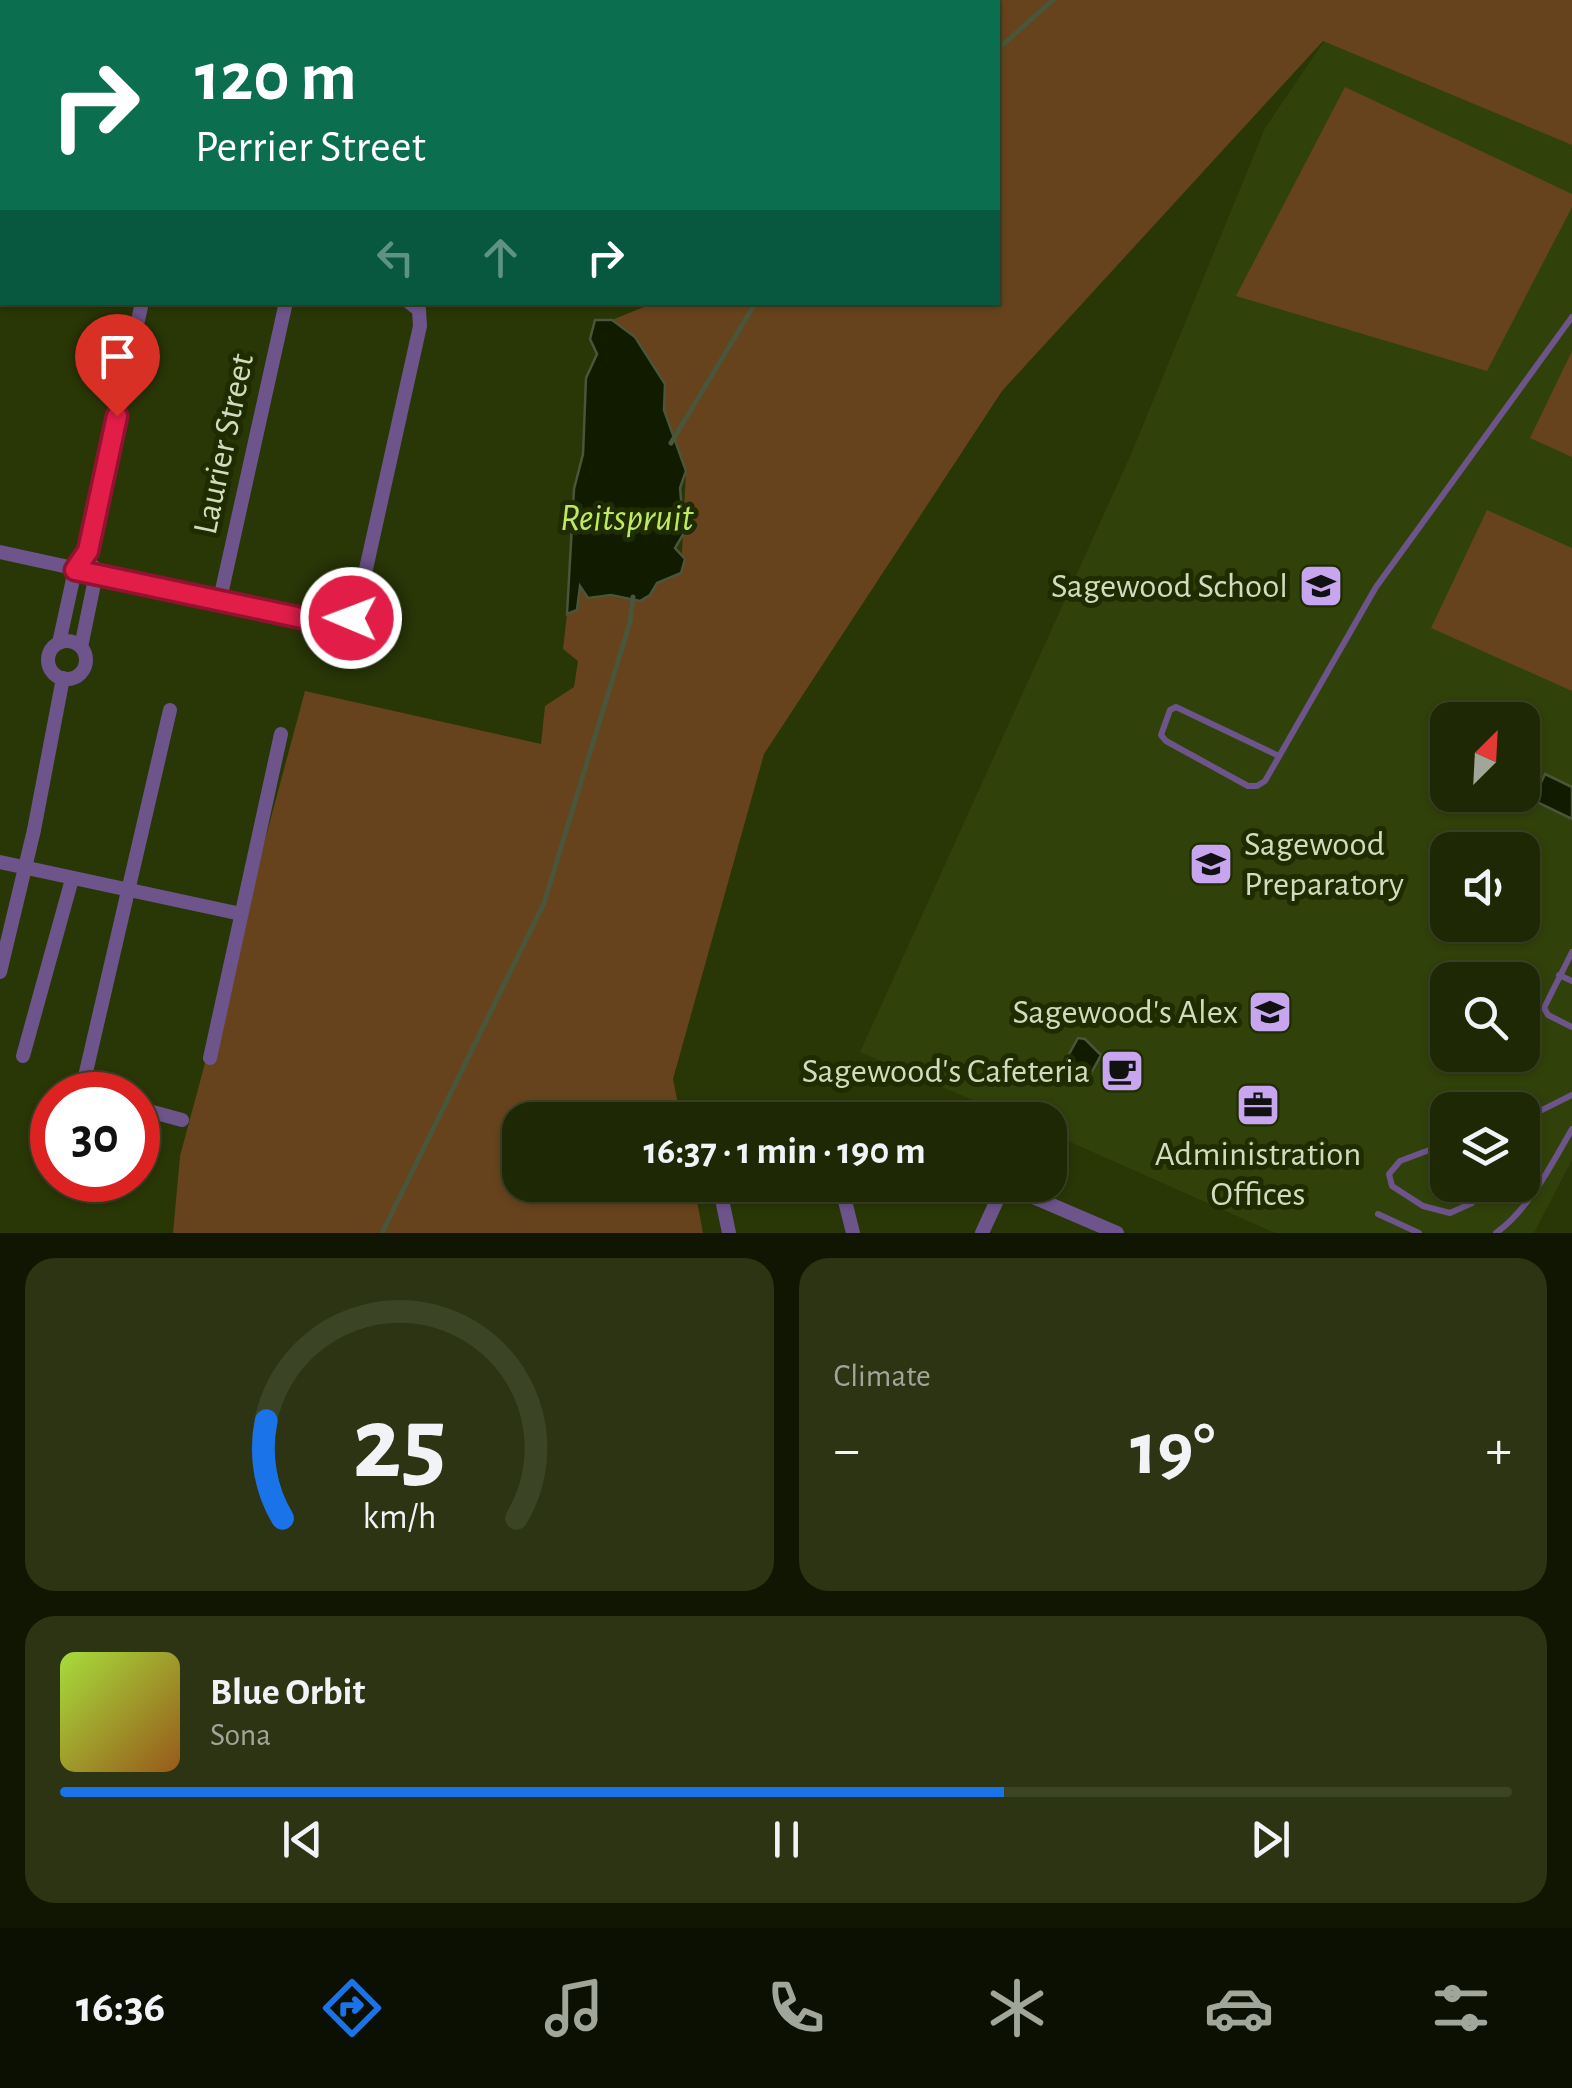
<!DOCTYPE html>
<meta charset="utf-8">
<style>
body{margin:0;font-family:"Alegreya Sans",sans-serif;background:#2c3413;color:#f1f3f6;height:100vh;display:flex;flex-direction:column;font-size:38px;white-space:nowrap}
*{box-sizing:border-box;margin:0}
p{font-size:32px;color:#a1a69a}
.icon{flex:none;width:55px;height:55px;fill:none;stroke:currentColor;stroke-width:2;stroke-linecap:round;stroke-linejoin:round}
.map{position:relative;height:1233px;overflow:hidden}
.drawer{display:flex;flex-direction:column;gap:25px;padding:25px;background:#111602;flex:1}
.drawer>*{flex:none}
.guide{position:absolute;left:0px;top:0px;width:1000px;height:305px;box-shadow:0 2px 8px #0004,0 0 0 2px #3c4426;background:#0b6e4f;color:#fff;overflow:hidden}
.needle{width:65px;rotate:24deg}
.controls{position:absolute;left:1430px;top:702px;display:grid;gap:20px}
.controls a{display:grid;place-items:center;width:110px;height:110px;border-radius:20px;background:#1f2804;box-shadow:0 2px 8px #0004,0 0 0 2px #3c4426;font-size:50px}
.speed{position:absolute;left:30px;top:1072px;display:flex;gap:20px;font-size:50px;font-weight:700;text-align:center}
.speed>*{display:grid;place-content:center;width:130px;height:130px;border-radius:50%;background:#1f2804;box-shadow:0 2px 8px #0004,0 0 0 2px #3c4426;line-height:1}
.speed .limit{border:15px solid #d22;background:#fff;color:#111}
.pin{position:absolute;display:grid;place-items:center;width:85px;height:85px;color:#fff;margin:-102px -42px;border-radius:50% 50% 50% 0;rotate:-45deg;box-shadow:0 0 10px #0007}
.pin .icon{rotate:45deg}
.me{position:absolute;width:110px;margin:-55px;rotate:271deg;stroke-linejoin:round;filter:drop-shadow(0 0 8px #0008)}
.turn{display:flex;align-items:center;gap:35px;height:210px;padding:0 30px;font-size:45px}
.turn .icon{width:130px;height:130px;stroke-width:2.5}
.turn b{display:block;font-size:70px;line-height:85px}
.lanes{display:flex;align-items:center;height:95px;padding:0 30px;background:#0003;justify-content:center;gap:50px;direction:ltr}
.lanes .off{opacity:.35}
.big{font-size:75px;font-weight:700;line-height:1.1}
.drawer .card{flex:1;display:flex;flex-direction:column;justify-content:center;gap:15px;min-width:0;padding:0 35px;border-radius:30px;background:#2c3413}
.drawer .dial{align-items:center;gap:0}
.dial svg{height:260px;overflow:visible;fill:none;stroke:#3c4426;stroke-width:7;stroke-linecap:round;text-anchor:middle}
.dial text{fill:#f1f3f6;stroke:none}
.song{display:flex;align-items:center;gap:30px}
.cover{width:120px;height:120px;border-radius:15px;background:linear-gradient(135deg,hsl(80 70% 55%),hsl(30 70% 35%))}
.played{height:10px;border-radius:5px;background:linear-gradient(90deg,#1a73e8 65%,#3c4426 65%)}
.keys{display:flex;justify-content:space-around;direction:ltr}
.heat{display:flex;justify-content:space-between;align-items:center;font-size:55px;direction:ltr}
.drawer .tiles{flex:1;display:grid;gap:25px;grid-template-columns:1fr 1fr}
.card:last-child{grid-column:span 2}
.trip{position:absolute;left:502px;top:1102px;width:565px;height:100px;border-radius:30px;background:#1f2804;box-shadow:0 2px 8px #0004,0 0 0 2px #3c4426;font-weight:700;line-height:100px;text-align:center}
.tabs{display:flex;height:160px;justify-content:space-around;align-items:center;background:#0c1002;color:#a1a69a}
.tabs .icon{width:70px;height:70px}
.tabs .selected{color:#1a73e8}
.tabs b{font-size:45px;color:#f1f3f6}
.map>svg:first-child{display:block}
.built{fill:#31410a;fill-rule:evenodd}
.green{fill:#66431d}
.water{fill:#111b00;stroke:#4a5539;stroke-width:2.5}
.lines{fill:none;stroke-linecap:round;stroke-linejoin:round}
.stream{stroke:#4a5539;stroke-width:5}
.lane{stroke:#6d548b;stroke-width:6}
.street{stroke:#6d548b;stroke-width:14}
.route-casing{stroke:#92132f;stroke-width:25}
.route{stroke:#e11d48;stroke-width:18}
.labels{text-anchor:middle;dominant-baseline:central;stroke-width:10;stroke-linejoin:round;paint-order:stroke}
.street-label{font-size:35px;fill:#d0dcbd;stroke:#1f2c00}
.poi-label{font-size:35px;fill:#d0dcbd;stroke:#1f2c00;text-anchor:end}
.water-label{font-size:38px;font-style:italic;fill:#bfea60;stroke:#1f2c00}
</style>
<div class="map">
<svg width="1572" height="1233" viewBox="0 0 1572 1233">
<rect width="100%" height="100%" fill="#293606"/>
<path class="built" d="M1324,41L1572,145V1160L1534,1233H1275L1050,1133V1120H1019L860,1052L1132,452L1265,128ZM1448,720H1522V795H1448ZM1448,850H1522V925H1448ZM1448,980H1522V1055H1448ZM1448,1110H1522V1185H1448Z"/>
<path class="green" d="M973,0H1572V145L1323,41L1002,391L764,754L673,1079L681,1120H520V1185H694L703,1233H173L180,1156L305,691L541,744L545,706L574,687L578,661L563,649L567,614L580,585L681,573L686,471L678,447L612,320L656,302H998V2H971Z
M1345,87L1572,194V207L1487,371L1236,296Z
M1572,351V457L1530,438Z
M1487,510L1572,548V691L1431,628Z"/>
<path class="water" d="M595,320H612L635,337L665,384L664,410L686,471L680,488L684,533L675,548L685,559L681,573L657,583L650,595L640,601L611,595L588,598L580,586L577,610L567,614L574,489L583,454L586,378L597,354L590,339Z
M1545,774L1572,787V819L1533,800Z
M1078,1038L1085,1039L1101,1055L1090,1075L1075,1073L1063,1065Z"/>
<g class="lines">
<path class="stream" d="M998,49L1053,0
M671,443L756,302
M382,1233L544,903L630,622L633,597"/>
<path class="lane" d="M1279,756L1176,707L1170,710L1161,735L1166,741L1248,786H1257L1265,781L1376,587L1572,317
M1572,952L1544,1008L1548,1015L1572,1027
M1559,975L1572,981
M1522,1120L1572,1095
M1448,1143L1400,1161L1389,1174L1392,1186L1423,1206L1450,1213L1472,1203L1486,1185
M1378,1214L1419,1233
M1496,1233C1530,1208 1551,1165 1572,1129"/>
<path class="street" d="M0,211L2,212
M0,293L2,282
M0,552L330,624L351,619L358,605L420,326L419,310L409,302
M220,599L286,302
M48 660a19 19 0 1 1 38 0a19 19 0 1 1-38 0Z
M59,643L75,570L88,551L142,302
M81,647L96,574L93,566
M0,862L241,914
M0,972L34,830L63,678
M23,1056L72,879
M210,1058L281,734
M95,1095L86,1089V1072L170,710
M138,1108L182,1120
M719,1185L729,1233
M841,1185L853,1233
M1005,1185L1117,1233
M982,1233L1004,1185"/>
</g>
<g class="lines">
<defs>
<path id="route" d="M117,416L88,551L75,570L330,624L351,618"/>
</defs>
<use href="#route" class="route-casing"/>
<use href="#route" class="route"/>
</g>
<defs>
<symbol id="school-square" viewBox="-11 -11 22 22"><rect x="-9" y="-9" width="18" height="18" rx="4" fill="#c7a6ef" stroke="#1f2c00"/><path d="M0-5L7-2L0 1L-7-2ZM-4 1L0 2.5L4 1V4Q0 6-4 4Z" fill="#111"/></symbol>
<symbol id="cafe-square" viewBox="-11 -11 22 22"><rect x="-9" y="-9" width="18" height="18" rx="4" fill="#c7a6ef" stroke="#1f2c00"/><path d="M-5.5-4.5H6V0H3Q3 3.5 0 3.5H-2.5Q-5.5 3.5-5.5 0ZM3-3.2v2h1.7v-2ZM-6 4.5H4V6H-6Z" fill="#111"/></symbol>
<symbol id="office-square" viewBox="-11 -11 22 22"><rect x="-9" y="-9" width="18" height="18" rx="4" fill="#c7a6ef" stroke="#1f2c00"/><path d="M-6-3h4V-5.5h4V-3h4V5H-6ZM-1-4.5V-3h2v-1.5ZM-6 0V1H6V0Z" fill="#111"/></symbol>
</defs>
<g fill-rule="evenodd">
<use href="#school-square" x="1296" y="561" width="50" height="50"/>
<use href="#school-square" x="1186" y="839" width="50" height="50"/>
<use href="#school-square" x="1245" y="987" width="50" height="50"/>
<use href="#cafe-square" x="1097" y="1046" width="50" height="50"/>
<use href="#office-square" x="1233" y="1080" width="50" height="50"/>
</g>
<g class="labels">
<g class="street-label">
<text transform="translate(224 444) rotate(-78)">Laurier Street</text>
</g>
<g class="poi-label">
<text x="1288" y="586">Sagewood School</text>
<text x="1244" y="844" text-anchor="start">Sagewood<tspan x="1244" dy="40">Preparatory</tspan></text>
<text x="1238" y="1012">Sagewood's Alex</text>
<text x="1090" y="1071">Sagewood's Cafeteria</text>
<text x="1258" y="1154" text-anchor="middle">Administration<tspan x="1258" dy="40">Offices</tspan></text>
</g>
<g class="water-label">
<text x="627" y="519">Reitspruit</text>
</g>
</g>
</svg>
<div class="controls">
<a><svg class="needle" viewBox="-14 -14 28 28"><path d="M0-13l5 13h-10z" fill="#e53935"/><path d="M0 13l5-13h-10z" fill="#a1a69a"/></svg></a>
<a><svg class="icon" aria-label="sound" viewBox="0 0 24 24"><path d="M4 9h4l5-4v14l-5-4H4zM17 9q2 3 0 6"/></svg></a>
<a><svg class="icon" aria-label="search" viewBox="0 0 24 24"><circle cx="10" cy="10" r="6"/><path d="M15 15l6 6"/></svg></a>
<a><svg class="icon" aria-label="layers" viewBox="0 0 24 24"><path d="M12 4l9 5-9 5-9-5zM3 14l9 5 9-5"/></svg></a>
</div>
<div class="speed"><div class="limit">30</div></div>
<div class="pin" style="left:117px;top:416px;background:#d93025"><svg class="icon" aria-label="arrive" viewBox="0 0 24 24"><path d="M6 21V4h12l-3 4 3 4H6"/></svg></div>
<svg class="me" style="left:351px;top:618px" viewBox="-20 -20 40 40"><circle r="17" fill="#e11d48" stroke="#fff" stroke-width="3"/><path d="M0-11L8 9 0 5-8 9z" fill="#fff"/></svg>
<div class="trip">16:37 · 1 min · 190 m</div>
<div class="guide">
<div class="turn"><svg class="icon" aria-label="right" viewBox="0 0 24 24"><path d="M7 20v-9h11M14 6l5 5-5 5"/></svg><div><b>120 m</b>Perrier Street</div></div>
<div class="lanes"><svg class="icon off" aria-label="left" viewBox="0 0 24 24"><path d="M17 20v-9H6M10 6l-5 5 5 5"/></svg><svg class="icon off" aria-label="ahead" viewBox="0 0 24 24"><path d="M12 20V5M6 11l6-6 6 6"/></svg><svg class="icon" aria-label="right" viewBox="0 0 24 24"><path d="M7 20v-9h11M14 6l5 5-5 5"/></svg></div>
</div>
</div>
<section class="drawer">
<div class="tiles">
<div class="card dial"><svg viewBox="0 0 100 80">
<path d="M14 69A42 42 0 1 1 86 69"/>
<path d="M14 69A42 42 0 0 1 9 39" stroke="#1a73e8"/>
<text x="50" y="56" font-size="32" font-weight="700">25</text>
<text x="50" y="72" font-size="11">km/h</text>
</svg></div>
<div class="card"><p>Climate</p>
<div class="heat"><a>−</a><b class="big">19°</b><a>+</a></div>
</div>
<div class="card">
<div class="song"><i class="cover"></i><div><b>Blue Orbit</b><p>Sona</p></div></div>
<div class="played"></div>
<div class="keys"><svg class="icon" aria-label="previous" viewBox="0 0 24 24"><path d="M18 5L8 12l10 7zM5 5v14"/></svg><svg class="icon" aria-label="pause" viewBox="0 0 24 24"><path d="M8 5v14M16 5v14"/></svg><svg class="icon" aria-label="next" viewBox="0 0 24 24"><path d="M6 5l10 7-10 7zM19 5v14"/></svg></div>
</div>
</div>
</section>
<nav class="tabs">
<b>16:36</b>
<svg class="icon selected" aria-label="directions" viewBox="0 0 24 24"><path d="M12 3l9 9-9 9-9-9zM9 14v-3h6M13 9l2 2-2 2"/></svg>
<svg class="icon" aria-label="music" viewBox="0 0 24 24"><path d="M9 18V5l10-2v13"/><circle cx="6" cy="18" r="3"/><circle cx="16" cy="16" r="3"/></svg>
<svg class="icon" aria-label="phone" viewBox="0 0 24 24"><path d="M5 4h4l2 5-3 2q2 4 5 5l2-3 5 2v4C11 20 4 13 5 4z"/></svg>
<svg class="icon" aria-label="climate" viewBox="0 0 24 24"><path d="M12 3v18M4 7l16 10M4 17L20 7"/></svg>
<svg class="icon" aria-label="car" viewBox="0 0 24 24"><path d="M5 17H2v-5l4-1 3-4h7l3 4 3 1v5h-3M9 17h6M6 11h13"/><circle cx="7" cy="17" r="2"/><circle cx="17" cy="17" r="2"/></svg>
<svg class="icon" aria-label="filters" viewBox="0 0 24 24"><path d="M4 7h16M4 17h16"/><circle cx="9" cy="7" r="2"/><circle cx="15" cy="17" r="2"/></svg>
</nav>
